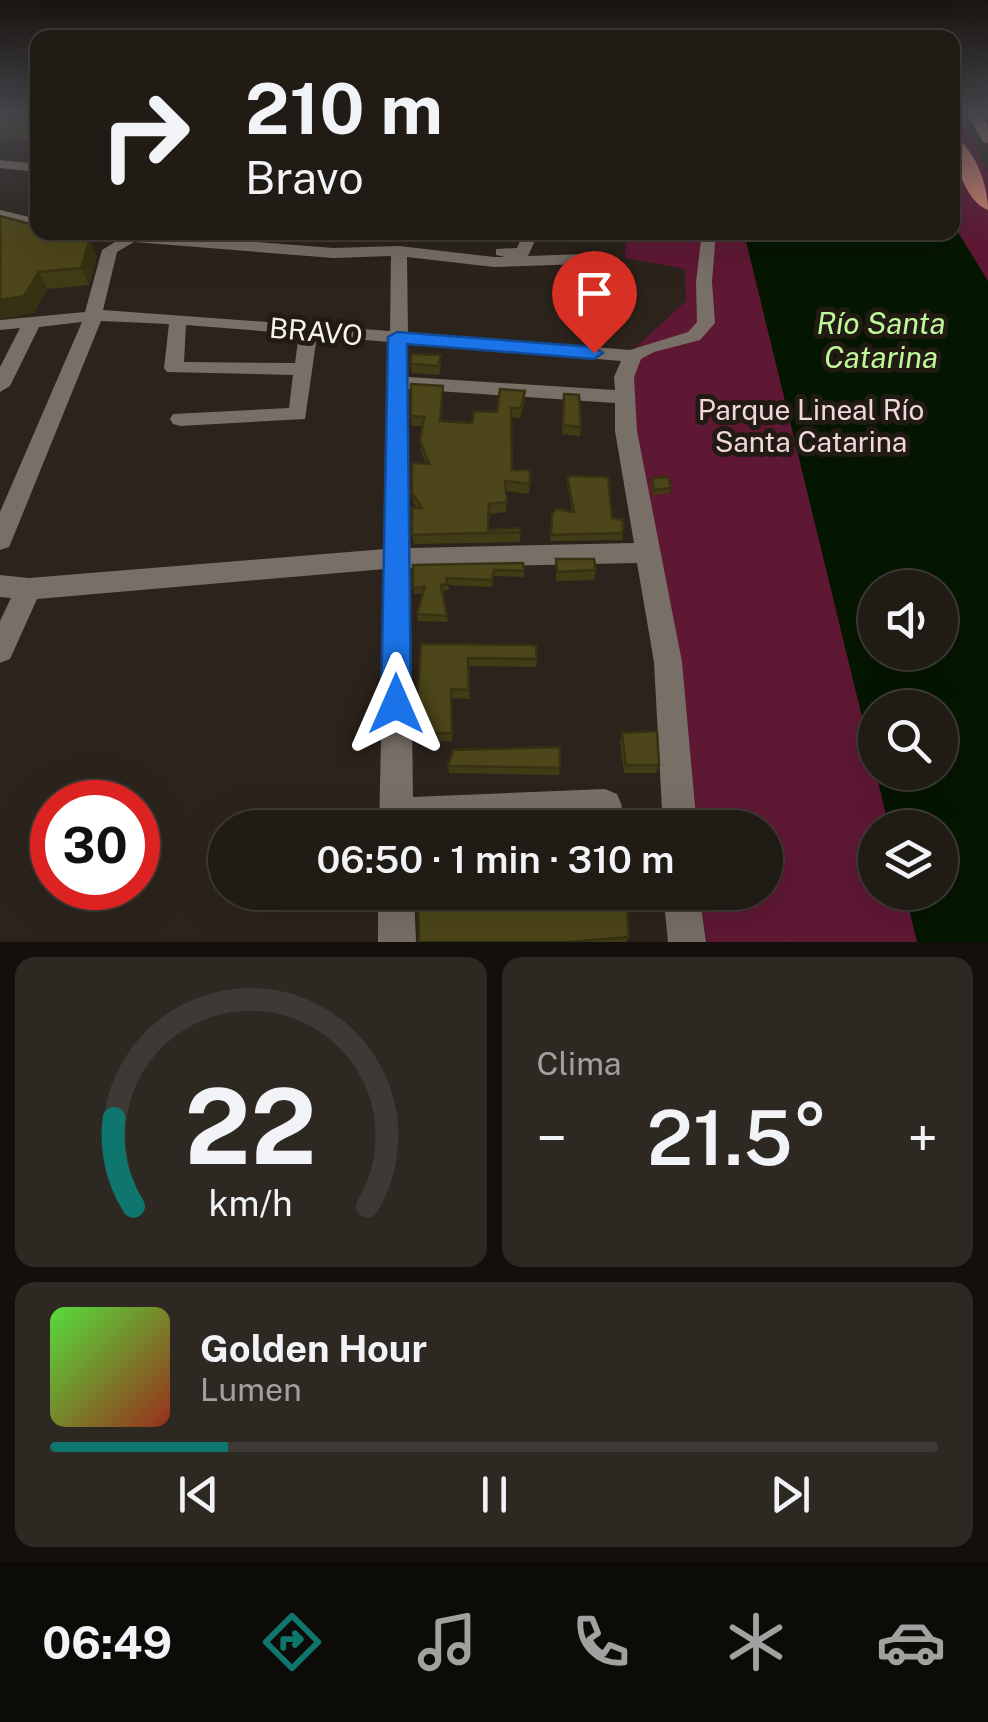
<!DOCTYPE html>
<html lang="es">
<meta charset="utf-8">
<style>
body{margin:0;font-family:"Public Sans",sans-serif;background:#2d2822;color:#f1f3f6;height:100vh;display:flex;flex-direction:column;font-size:38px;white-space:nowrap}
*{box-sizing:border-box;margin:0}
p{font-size:32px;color:#a2a1a0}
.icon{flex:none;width:55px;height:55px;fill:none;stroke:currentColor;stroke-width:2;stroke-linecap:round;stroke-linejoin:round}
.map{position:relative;height:942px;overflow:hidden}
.panel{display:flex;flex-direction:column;gap:15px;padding:15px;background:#120f0c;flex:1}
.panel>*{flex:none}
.top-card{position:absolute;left:30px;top:30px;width:930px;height:210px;border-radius:20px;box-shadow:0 10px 40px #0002,0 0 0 2px #3e3934;background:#211b15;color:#f1f3f6;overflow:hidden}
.fabs{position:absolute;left:858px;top:570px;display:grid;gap:20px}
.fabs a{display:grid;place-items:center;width:100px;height:100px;border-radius:50%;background:#211b15;box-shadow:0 10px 40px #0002,0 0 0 2px #3e3934;font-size:50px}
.speed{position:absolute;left:30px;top:780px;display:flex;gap:20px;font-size:50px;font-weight:700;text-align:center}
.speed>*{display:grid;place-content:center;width:130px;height:130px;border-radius:50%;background:#211b15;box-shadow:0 10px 40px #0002,0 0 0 2px #3e3934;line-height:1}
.speed .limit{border:15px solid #d22;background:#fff;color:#111}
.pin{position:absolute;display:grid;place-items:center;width:85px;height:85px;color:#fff;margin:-102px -42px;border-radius:50% 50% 50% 0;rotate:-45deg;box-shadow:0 0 10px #0007}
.pin .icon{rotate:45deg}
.me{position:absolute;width:110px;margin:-55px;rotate:0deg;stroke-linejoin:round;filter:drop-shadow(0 0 8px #0008)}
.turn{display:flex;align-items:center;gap:35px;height:210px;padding:0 50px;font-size:45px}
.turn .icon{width:130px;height:130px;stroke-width:2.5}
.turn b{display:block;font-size:70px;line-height:85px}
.big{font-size:75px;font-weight:600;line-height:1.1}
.panel .widget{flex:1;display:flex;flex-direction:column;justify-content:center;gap:15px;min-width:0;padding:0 35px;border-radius:20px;background:#2d2822}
.panel .dial{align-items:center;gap:0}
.dial svg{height:260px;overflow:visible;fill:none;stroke:#3e3934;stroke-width:7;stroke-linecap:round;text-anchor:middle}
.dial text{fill:#f1f3f6;stroke:none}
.song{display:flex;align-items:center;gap:30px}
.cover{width:120px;height:120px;border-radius:15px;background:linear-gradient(135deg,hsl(110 70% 55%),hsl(10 70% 35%))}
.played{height:10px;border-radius:5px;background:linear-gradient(90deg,#0f766e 20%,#3e3934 20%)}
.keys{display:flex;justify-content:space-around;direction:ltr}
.heat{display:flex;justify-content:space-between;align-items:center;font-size:55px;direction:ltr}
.panel .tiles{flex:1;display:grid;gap:15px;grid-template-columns:1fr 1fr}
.widget:last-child{grid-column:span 2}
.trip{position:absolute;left:208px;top:810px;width:575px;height:100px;border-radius:50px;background:#211b15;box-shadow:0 10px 40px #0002,0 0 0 2px #3e3934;font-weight:600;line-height:100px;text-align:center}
.tab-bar{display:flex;height:160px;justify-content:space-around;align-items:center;background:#0d0b08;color:#a2a1a0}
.tab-bar .icon{width:70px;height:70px}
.tab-bar .current{color:#0f766e}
.tab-bar b{font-size:45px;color:#f1f3f6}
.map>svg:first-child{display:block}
.green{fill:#5f1834;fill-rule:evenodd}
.water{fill:#051600;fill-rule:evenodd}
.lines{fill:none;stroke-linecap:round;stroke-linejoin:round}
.minor{fill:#786f66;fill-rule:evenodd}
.major{fill:#b07c6d;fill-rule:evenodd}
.highway{fill:#d58472;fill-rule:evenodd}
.wall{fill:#423c16}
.shaded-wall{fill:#363112}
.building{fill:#4d461a;stroke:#363112;stroke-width:2.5}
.route{fill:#1a73e8;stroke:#114b97;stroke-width:2.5}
.labels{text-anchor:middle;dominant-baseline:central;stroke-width:10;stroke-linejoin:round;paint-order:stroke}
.street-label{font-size:28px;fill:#f9f3ee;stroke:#221b13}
.park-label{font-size:28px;fill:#f0d8de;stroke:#221b13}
.water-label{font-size:30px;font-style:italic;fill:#bff89a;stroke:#221b13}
</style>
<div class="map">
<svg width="988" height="942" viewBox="0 0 988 942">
<rect width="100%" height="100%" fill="#2c241c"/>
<path class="green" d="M952,112H958L988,172V942H707L698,893L765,892V828L686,827L631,425L629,354L686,301L685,269L625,258L627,233L952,232ZM875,588H940V652H875ZM875,708H940V772H875ZM875,828H940V892H875Z"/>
<path class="water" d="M953,224L988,281V942H917L905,893L940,892V828L889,827L876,773L940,772V708H875V770L744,233L952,232ZM875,588H940V652H875Z"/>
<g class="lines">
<path class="minor" d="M0,160L38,164V172L0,168Z
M0,210L38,219V227L0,218Z
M131,232L333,248L399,246L494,257H505L496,255V249L517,248L524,232H539L528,256L584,254L592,259L584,264L494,267L407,257L408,332L630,350L688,332L697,322L696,282L702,232H716L712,282L715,323L700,340L654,352L641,359L634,377L637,431L682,662L697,828H663L654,662L637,563L410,568L413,797L605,789L617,794L622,806L617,818L605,823L379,828L385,569L37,599L10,659L0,663V621L11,598L0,597V575L29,578L385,549L389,342L317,336L305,419L180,426L173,424L170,419L173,414L289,408L293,375L167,372L164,368L169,324L101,321L12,540L9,547L0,550V512L82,322L39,327L10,386L0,392V367L20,328L0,330V320L85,312L102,250ZM134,242L333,258L391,256L390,331L103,310L117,252ZM186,325L299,334L295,363L184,362ZM408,343L621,361L614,377L615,390L408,377ZM408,389L615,403V431L634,543L410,548Z
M378,892H414L416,942H378Z
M663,892H699L706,942H668Z"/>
<path class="major" d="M966,112H980L988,126V143L983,142Z"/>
<path class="highway" d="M952,135C975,147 988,186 988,210C965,202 952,157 952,135Z"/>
</g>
<path class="wall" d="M0,112H38V142L0,138Z
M0,216L97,256L89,285L47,289L34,313Z
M241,232H306L301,239Z
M411,364H441L439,375L412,373Z
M443,386L441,421L472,423L525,401L520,418L511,417L512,470H530L529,494L506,491V512L489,514L488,530L520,528V542L414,544L412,535L417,508L413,502L412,493L426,464L421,451L420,441L422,426H412L411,416Z
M564,394L581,427L580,436L562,434Z
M567,476L612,518L623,533L622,540L550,541L552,514L572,512L567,483Z
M652,478L671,488L670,493L653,495L651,483Z
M556,559L596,570L594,580L556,581Z
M413,565L524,571V577L494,576L492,587L448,585L449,590L442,591L448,622L418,621L417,614L423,593L414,594Z
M421,644L537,659L536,667L468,666L470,699L451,698L452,741L416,742L415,734Z
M622,733L659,765L656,773H624L620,741Z
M448,766L560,768L559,775L449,773Z
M553,894L629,937L626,942H419Z"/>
<path class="shaded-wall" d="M90,239L97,256L89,285L81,268Z
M39,272L47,289L34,313L0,319V300Z"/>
<path class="building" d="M0,112H38V131L0,128Z
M0,216L38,226V232H65L90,239L81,268L39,272L24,296L0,300Z
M411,354L441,355L438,366L411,364Z
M411,384L443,386L440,421L472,423L474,411L497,412L500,389L525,391L521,408H511L512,470H530V484L505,481L507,502L489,504L488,530L520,528V532L412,535V508H422L412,493V463L429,464L420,441L424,417L411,416Z
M564,394L579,395L581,427L563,425Z
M567,476L608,477L612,518L623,520V533L551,535L552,514L556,509L574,512Z
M668,477L671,488L654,490L652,478Z
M556,559H594L596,570L557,572Z
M523,563L524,571L494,570L492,580L446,578L448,584L441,585L447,616L417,614L425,587L413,588V565Z
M421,644L536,645L537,659L468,658L469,690L451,689L452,733L415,734Z
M657,731L659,765H626L622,733Z
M560,747V768L448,766L453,750Z
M504,822V828H472L473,823Z
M418,892H553V894L626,895L629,937L567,942H419Z"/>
<linearGradient id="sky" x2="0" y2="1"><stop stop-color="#18140f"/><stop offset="0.46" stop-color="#45454b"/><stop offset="1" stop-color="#45454b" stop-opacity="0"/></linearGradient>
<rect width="988" height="244" fill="url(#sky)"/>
<path class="route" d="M397,332L594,347L603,353L594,359L407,344L411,704L407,715L396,719L385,715L381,704L388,337Z"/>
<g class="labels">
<g class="street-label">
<text transform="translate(316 331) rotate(5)">BRAVO</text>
</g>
<g class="park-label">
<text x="811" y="409">Parque Lineal Río<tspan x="811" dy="32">Santa Catarina</tspan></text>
</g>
<g class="water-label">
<text x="881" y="323">Río Santa<tspan x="881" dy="34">Catarina</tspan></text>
</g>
</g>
</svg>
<div class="fabs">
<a><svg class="icon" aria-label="sound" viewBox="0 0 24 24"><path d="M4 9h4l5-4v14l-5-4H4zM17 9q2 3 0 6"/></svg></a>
<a><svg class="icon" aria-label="search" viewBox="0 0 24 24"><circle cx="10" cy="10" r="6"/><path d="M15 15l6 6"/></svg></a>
<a><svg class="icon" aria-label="layers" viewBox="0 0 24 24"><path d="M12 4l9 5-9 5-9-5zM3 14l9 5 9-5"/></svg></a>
</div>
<div class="speed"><div class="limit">30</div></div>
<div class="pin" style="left:594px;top:353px;background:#d93025"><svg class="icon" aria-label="arrive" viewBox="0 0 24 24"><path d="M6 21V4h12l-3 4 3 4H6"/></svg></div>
<svg class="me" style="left:396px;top:704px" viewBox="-20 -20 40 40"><path d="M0-17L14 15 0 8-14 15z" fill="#1a73e8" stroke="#fff" stroke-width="4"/></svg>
<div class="trip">06:50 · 1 min · 310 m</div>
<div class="top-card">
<div class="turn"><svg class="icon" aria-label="right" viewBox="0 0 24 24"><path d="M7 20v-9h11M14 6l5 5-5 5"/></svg><div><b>210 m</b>Bravo</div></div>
</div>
</div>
<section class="panel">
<div class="tiles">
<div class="widget dial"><svg viewBox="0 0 100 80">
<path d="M14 69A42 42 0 1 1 86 69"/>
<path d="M14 69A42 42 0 0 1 8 42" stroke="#0f766e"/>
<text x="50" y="56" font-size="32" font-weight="700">22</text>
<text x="50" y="72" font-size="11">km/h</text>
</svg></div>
<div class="widget"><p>Clima</p>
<div class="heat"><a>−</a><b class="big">21.5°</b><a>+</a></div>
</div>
<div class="widget">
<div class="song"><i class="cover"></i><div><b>Golden Hour</b><p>Lumen</p></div></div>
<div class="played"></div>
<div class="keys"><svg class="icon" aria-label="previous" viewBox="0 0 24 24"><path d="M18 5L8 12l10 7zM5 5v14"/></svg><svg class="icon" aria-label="pause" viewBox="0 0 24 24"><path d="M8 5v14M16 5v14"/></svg><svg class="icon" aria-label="next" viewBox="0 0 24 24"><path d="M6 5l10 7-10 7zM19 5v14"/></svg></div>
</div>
</div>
</section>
<nav class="tab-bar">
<b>06:49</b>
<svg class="icon current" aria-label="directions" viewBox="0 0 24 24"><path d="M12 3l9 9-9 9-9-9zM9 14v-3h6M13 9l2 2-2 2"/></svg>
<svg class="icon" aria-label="music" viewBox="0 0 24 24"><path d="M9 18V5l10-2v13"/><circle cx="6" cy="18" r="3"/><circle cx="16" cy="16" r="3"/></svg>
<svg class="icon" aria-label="phone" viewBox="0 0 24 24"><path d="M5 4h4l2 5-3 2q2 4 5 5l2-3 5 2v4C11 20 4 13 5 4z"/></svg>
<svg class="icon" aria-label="climate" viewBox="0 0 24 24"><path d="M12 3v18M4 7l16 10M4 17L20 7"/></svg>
<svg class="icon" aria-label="car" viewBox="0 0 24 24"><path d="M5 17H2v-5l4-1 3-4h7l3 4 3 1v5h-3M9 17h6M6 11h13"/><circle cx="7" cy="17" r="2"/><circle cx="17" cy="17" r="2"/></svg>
</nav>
